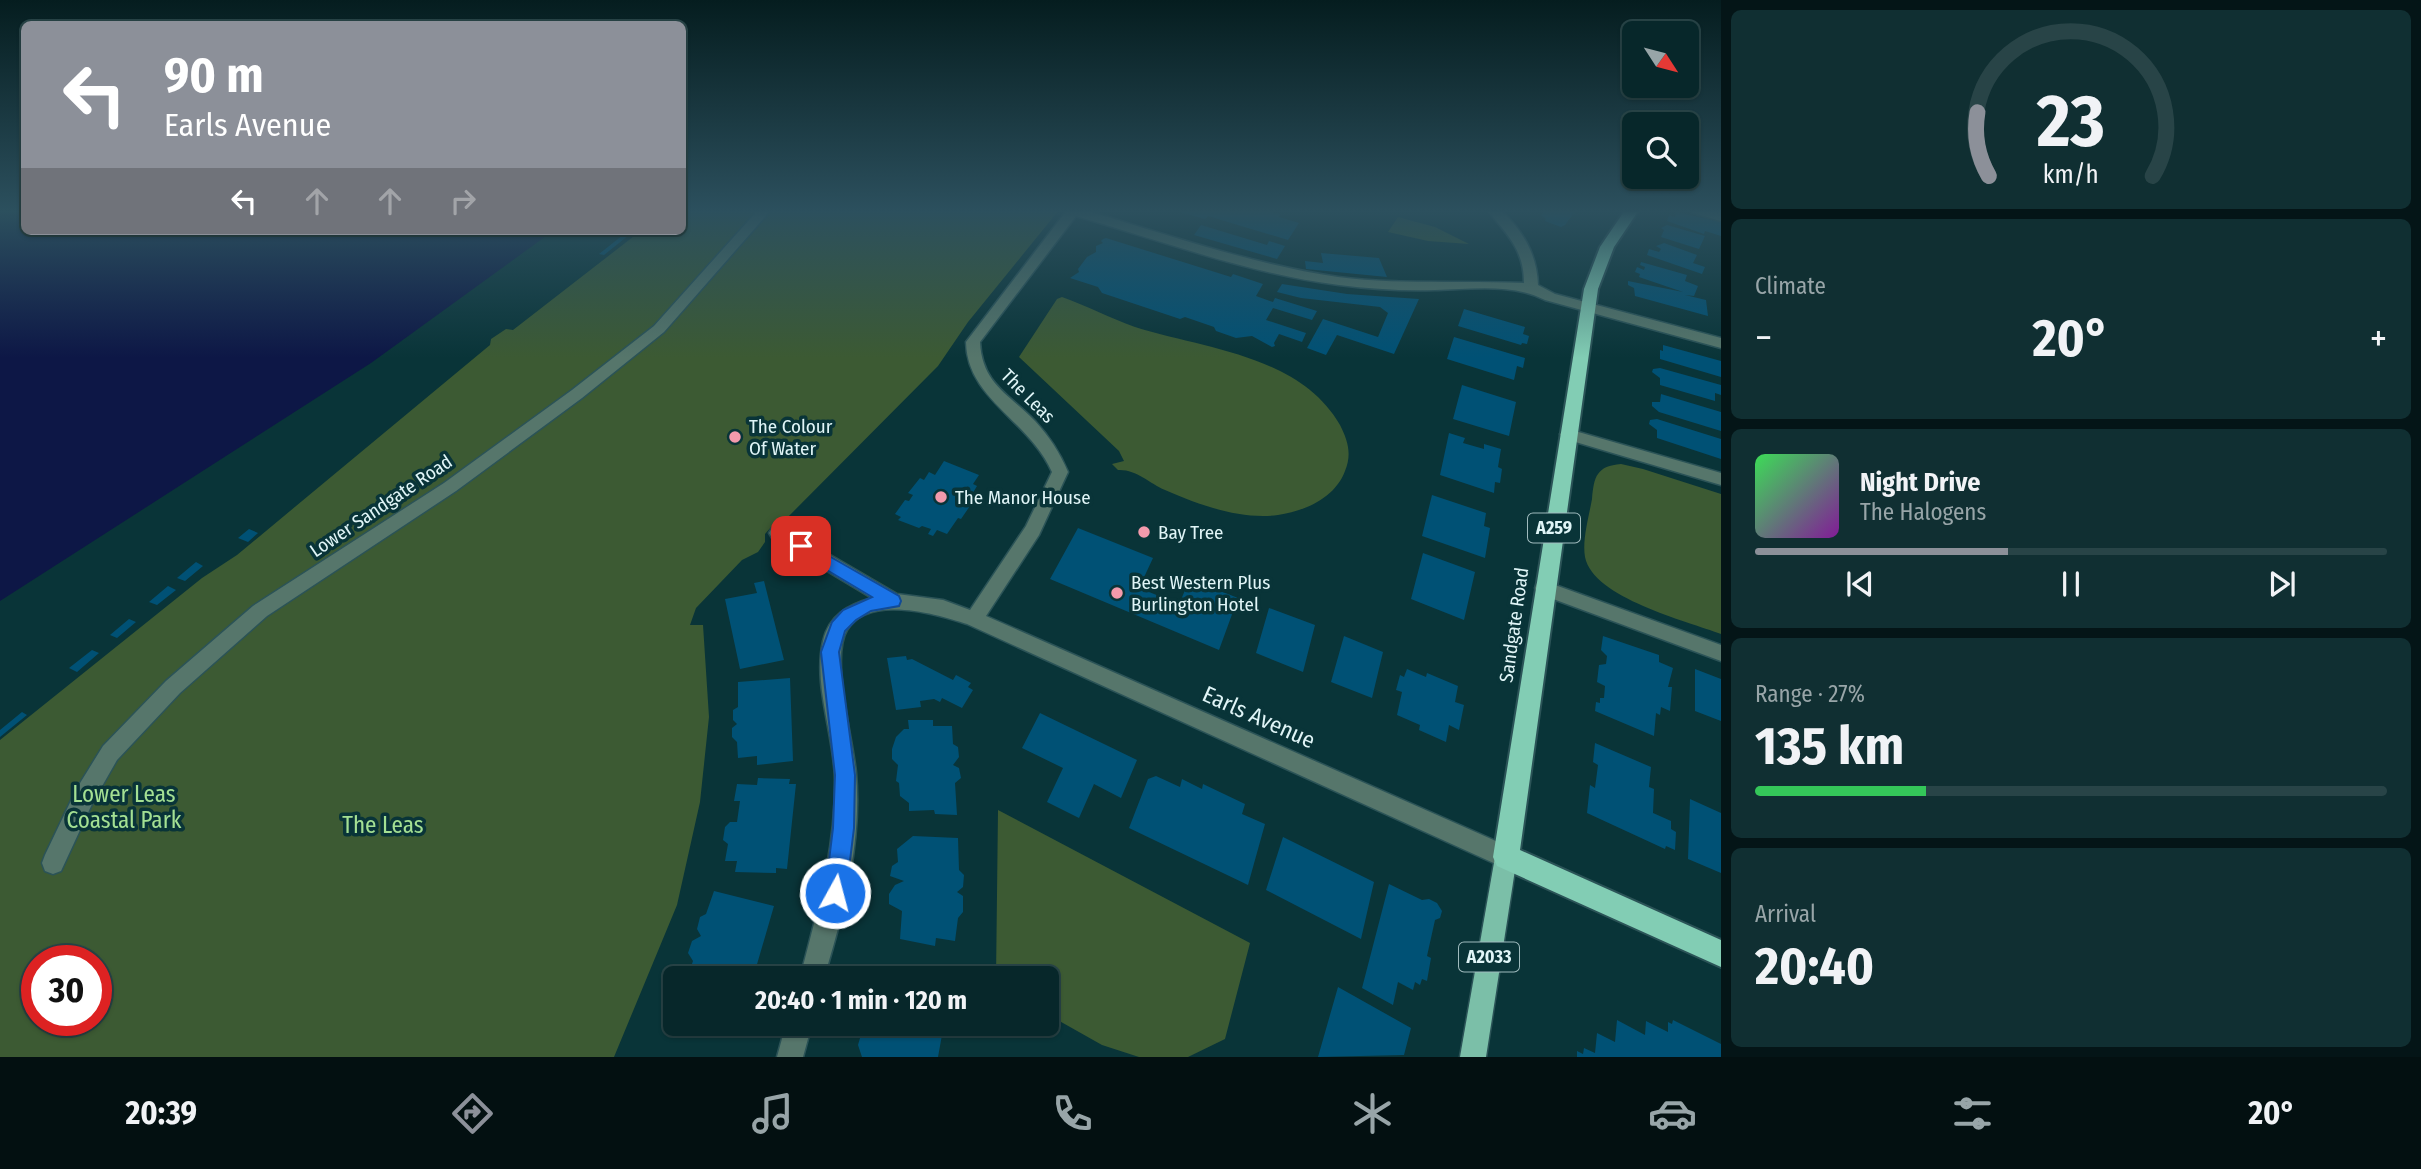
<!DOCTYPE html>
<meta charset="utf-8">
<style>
body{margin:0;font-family:"Fira Sans Condensed",sans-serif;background:#102f32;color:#f1f3f6;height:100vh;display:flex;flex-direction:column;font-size:26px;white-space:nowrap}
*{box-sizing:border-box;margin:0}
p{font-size:23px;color:#98a5a8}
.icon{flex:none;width:38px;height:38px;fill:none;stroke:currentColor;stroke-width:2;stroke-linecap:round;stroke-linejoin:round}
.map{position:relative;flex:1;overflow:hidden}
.sheet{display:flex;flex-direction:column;gap:10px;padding:10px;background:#041517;width:700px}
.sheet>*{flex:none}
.guide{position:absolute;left:21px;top:21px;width:665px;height:214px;border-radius:10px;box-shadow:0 2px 5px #0004,0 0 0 2px #284447;background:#8c9099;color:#fff;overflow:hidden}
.needle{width:46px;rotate:126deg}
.buttons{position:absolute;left:1622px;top:21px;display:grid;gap:14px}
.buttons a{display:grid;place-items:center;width:77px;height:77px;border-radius:10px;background:#07272a;box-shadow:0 2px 5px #0004,0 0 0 2px #284447;font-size:35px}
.speed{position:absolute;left:21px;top:945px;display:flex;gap:14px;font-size:35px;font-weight:700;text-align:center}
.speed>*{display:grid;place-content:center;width:91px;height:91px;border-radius:50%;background:#07272a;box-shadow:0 2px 5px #0004,0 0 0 2px #284447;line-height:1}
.speed .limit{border:10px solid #d22;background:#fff;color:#111}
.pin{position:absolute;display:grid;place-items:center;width:60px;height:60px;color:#fff;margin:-30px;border-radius:14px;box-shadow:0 4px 10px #0006}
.me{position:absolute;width:77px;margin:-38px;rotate:7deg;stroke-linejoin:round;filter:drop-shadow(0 0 5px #0008)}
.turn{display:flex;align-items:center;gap:24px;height:147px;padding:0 28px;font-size:32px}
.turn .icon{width:91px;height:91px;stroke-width:2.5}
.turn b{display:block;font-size:49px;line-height:60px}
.lanes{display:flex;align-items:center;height:66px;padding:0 28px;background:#0003;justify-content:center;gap:35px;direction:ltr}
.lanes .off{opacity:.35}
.big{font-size:52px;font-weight:700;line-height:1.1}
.sheet .tile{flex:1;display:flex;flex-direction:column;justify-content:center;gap:10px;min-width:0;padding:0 24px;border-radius:10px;background:#102f32}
.sheet .dial{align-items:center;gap:0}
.dial svg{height:182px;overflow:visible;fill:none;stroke:#284447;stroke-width:7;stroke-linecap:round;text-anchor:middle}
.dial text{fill:#f1f3f6;stroke:none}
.song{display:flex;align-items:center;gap:21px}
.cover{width:84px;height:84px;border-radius:10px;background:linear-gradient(135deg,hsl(130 70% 55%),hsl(290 70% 35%))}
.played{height:7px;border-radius:4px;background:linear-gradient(90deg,#8c9099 40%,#284447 40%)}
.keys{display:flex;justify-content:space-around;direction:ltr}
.heat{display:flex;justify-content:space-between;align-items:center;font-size:38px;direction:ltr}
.charge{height:10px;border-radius:5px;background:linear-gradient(90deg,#34c759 27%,#284447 0)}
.trip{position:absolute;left:663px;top:966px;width:396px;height:70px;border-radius:10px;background:#07272a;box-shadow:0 2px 5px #0004,0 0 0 2px #284447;font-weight:700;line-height:70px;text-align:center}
.dock{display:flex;height:112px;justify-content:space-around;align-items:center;background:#031011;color:#98a5a8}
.dock .icon{width:49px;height:49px}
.dock .selected{color:#8c9099}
.dock b{font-size:32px;color:#f1f3f6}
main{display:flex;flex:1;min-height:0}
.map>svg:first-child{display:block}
.green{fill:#3c5a33;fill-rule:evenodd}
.water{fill:#0d1746}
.building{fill:#005175}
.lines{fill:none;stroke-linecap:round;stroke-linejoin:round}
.minor-casing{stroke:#2b5357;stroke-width:3}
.primary-casing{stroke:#2b5357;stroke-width:3}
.trunk-casing{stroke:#2b5357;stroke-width:4}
.minor{fill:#56766b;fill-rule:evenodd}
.primary{fill:#7bbfa8;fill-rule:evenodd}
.trunk{fill:#82cdb4;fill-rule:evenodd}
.route{fill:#1a73e8;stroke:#114b97;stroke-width:2}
.poi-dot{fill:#f39aac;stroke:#093438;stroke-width:2.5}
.labels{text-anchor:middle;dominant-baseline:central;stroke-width:7;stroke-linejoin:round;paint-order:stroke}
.shield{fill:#093438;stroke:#a0bbbe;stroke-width:2}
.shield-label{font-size:18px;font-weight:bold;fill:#e0f5f7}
.street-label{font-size:19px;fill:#e0f5f7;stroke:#093438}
.poi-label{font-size:19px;fill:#e0f5f7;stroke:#093438;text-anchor:start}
.near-street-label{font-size:23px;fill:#e0f5f7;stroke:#093438}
.near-park-label{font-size:23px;fill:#a4e093;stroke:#093438}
</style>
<main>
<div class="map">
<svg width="1721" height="1057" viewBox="0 0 1721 1057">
<rect width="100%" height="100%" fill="#093438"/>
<path class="green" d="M683,210H1059L968,322L938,366L780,525H773L765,534V542L758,552L742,560L696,608L690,625H703L709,717L700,802L677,905L614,1057H0V740L202,578L237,555L490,345L491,339L506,329L513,330L638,233L635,231H682ZM37,961H96V1020H37Z
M1398,217L1435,227L1469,244L1428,241L1388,232Z
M1062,297C1087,306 1110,318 1135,327C1205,349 1300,355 1340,425C1348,441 1352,454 1345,471C1335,498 1305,511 1278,515C1241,520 1199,505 1165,490C1149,483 1136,469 1118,470L1112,464L1124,461L1119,451L1019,357L1057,299Z
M1621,464L1643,469L1721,494V634C1687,621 1593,598 1585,557C1582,540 1589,516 1592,499C1594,476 1597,466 1621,464Z
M998,810L1250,943L1225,1039L1188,1057H1139L1102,1045L1047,1014L1046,978H996Z"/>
<path class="water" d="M0,210H24V231H553L371,363L0,601Z"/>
<path class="building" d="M1257,210L1280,214L1279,217L1299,223L1288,240L1208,216L1205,219L1176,211Z
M1545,210H1576L1565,225L1561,227L1545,221L1546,219L1541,215Z
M1676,212L1721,222V236L1705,231L1704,234L1667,221L1669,215L1675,217Z
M1201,225L1267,245L1269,241L1285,246L1277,259L1194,235Z
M1667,225L1705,236L1699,249L1661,237L1664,230L1661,228Z
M628,231H634L604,255L599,254Z
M1106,238L1231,277L1233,274L1263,284L1256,296L1273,302L1275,298L1317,311L1312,320L1273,308L1266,320L1306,333L1302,342L1279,334L1274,343L1275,346L1272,347L1252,336L1236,338L1216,331L1214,327L1185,317L1180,319L1102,293L1098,287L1070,278L1079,272L1078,269L1087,257L1096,252V246L1103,243L1101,241L1103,239Z
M1664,243L1697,255L1693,263L1705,267L1702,274L1647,255L1649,249L1659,252L1661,249L1656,246Z
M1321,253L1379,258L1387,277L1306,269L1305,261L1323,263Z
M1641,262L1687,275L1685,281L1698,286L1694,296L1685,295L1706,300L1708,316L1635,296L1634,288L1628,285V281L1683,292L1639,277L1640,274L1635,272L1637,267L1644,270L1645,267L1640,265Z
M1282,284L1347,294L1419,299L1394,354L1337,335L1326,355L1307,348L1323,319L1378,337L1388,313L1380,307L1301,298L1277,292Z
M1464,309L1525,327L1523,334L1529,336L1527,344L1522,343L1521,345L1458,326Z
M1454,337L1525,358L1523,368L1517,366L1514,380L1447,359Z
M1663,345L1721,361V377L1660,359V350L1663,351Z
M1660,368L1721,385V395L1715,393V401L1660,385V378L1652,372L1653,369Z
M1462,385L1516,402L1509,436L1453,419Z
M1661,394L1721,412V431L1659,412L1652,406V402H1660Z
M1657,419L1721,439V459L1657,438V430L1649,424L1650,420Z
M1449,433L1465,438L1463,443L1484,449V444L1501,449L1498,467L1502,469L1500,483L1495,482L1494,493L1440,475Z
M944,461L979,475L973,484L977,486L968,501L972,503L961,519L958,518L947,534L937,530L933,536L928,534L931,529L922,526L919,528L898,520L901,517L895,514L905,500L909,501L913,495L908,493L920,478L924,480L929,472L935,475Z
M1432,495L1486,513L1484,526L1490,528L1485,558L1422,536Z
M1078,528L1153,558L1139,588L1179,604L1190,579L1238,598L1219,650L1050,579Z
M249,529L258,533L248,542L238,538Z
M1423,553L1475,572L1464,620L1411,599Z
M196,562L203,566L185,581L177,578Z
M764,581L784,660L740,669L725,599L757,593L754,583Z
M168,586L176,590L157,605L149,602Z
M1269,608L1315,625L1303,672L1256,653Z
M129,619L136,622L117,638L110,635Z
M1344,636L1383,652L1372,698L1331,682Z
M1603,636L1659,655V662L1673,668L1668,687H1672L1670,711L1661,707L1660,715L1656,713L1654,736L1595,711L1596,702L1600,703V698H1604L1605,686L1597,682L1599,665L1606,664L1607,656L1601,650Z
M92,650L99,653L77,672L69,668Z
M906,656L907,660L912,659L953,680L956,675L971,683L968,687L973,690L962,708L942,698L940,702L934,699L920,701L921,707L896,710L887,658Z
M1407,669L1426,677L1427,673L1458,686L1455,702L1464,705L1459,730L1449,725L1446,742L1419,730L1420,725L1397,715L1402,692L1396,690L1400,675L1404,677Z
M1695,669L1721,679V721L1695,711Z
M790,678L793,761L757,765V756L738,758L737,742L732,737V728L737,724L733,720V710L738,707V682Z
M22,712L27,715L0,737V730Z
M1040,713L1137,760L1121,798L1094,784L1079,818L1047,802L1063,768L1022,748Z
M908,720H933V726H952L953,744L958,747L959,757L953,765L959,768L961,778L955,783L957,815L935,814L934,810L909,811V803L900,796L899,783L896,781L898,765L892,759V749L896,737L904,729H909Z
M1595,743L1651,767L1649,787L1654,789L1653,813L1671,821V829L1676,832L1675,850L1666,846L1665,849L1587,813L1590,785L1595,788L1598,765L1593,762Z
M1156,776L1180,787L1182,779L1202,789L1203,784L1245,804L1242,814L1265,824L1248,885L1129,828L1148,779Z
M758,778L790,779L789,784H796L787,869L776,868V873L735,872L737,861H725L728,844L723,840L725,827L730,822H737L740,801H734L737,784L757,785Z
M1690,799L1721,813V873L1688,859Z
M913,836L958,838L959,870L964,875L963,887L957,892L963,896V912L958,918L955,941L936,938L935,946L900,939L902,911L889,904V894L895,885L904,881L890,876L892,866L898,862L897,849Z
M1283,837L1374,882L1361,939L1266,890Z
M1389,884L1422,900L1429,899L1437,903L1442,911L1440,918L1435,920L1427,956L1431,958L1427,981L1422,979L1420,985L1415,982L1413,990L1398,982L1393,1005L1362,988Z
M714,891L774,906L753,978H687L693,961L688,953L692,941L701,936L697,929L700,917L706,914Z
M899,968L921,974L920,978H886L897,975Z
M1338,987L1411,1028L1404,1055L1318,1057Z
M1617,1020L1645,1035L1646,1021L1668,1032V1022L1672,1024L1673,1020L1721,1044V1057H1577V1051L1583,1054L1584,1048L1595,1053L1597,1033L1615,1042Z
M868,1024H944L938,1057H862L858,1045L862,1031Z"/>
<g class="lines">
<defs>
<path id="minor" d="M758,210H771L664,332L582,398L456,491L267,616L180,693L117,760L93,802L61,871L53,874L45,871L42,863L45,855L77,788L103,746L166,681L253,606L444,483L572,390L654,326Z
M1067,210H1085C1168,235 1252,264 1338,277C1399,285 1462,280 1524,283C1524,250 1507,234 1487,210H1501C1523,231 1537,254 1538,285L1555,294L1721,338V348L1545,300C1513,283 1471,289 1435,290C1404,291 1370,289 1339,285C1250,274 1162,241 1076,216L980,342C982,384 1009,394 1035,421C1049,436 1060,453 1068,472L1039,535L986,616L1514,849L1517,857L1514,865L1506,868L1498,865L967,624C937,614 869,594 847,630C830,658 853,739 856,773C862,842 844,912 824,978H800C817,912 836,849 835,779C834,734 813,686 823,641C829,615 848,605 872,598L772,538L769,533L772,528H784L897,594L943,600L970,610L1026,526L1052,472C1028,419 967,399 966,342Z
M1691,210L1721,213V221L1693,213Z
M1568,429L1721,473V485L1562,438L1560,434Z
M1544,581L1721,645V661L1537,593L1535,588L1537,583Z
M786,1024H812L803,1057H777Z"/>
<path id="primary" d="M1506,846L1514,849L1517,857L1486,1057H1460L1495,857L1498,849Z"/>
<path id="trunk" d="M1625,210H1639L1614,247L1598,289L1520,850L1721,940V967L1497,866L1493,857L1584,289L1600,247Z"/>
</defs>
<use href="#minor" class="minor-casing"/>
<use href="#primary" class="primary-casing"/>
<use href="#trunk" class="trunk-casing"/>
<use href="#minor" class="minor"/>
<use href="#primary" class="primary"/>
<use href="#trunk" class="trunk"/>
</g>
<linearGradient id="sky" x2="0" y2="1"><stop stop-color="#051d1f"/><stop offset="0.59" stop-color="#2c505e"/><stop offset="1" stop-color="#2c505e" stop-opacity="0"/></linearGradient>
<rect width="1721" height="358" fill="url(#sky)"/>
<path class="route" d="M801,540L899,596L901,601L899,606L871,611L856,620L845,631L839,652L855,775L854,828L846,893L843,901L835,904L828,901L825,893L833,828L835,775L821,652L832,622L843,610L872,597L795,551L793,546L795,542Z"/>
<g class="poi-dot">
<circle cx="735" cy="437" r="7"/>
<circle cx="941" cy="497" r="7"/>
<circle cx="1144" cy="532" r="7"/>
<circle cx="1117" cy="593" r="7"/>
</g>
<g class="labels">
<g class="shield">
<rect x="1528" y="513.5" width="52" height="29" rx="5"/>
<rect x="1459" y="942.5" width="60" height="29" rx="5"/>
</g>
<g class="shield-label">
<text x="1554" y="528">A259</text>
<text x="1489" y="957">A2033</text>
</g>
<g class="street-label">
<text transform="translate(1028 396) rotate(45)">The Leas</text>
<text transform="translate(381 506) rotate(-34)">Lower Sandgate Road</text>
<text transform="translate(1514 625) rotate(-82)">Sandgate Road</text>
</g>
<g class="poi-label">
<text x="749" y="426">The Colour<tspan x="749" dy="22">Of Water</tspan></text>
<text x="955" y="497">The Manor House</text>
<text x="1158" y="532">Bay Tree</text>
<text x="1131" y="582">Best Western Plus<tspan x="1131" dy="22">Burlington Hotel</tspan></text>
</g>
<g class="near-street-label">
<text transform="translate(1259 717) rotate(24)">Earls Avenue</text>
</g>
<g class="near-park-label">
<text x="124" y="794">Lower Leas<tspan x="124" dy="26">Coastal Park</tspan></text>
<text x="383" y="825">The Leas</text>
</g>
</g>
</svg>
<div class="buttons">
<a><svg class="needle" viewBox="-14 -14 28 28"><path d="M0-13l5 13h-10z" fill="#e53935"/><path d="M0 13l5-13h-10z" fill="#98a5a8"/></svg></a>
<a><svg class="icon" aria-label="search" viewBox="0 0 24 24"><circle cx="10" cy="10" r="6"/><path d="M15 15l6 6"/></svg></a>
</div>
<div class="speed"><div class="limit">30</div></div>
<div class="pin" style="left:801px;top:546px;background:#d93025"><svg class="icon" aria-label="arrive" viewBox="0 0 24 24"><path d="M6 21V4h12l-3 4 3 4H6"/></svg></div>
<svg class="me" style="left:835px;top:893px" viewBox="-20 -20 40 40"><circle r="17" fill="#1a73e8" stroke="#fff" stroke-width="3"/><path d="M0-11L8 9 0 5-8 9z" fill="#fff"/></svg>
<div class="trip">20:40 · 1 min · 120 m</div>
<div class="guide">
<div class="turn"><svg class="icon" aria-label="left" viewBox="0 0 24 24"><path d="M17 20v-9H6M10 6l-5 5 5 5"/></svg><div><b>90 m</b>Earls Avenue</div></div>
<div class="lanes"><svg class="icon" aria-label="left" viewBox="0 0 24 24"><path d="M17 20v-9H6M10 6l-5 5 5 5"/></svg><svg class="icon off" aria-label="ahead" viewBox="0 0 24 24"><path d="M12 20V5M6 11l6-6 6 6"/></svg><svg class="icon off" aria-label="ahead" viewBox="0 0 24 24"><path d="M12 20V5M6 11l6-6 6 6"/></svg><svg class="icon off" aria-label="right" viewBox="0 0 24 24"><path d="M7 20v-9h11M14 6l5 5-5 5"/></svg></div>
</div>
</div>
<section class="sheet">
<div class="tile dial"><svg viewBox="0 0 100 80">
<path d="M14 69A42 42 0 1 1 86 69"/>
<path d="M14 69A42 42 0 0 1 9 41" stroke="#8c9099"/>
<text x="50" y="56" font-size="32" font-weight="700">23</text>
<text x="50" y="72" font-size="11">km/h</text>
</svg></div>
<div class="tile"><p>Climate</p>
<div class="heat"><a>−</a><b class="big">20°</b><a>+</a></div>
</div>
<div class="tile">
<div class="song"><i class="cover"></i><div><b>Night Drive</b><p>The Halogens</p></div></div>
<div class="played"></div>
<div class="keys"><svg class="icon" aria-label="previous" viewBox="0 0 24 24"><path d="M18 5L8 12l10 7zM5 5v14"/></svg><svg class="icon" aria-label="pause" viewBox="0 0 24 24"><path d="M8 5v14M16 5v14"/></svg><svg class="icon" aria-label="next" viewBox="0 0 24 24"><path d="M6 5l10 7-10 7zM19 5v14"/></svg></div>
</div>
<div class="tile"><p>Range · 27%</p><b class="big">135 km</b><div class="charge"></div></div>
<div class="tile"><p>Arrival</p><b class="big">20:40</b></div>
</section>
</main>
<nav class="dock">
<b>20:39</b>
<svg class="icon selected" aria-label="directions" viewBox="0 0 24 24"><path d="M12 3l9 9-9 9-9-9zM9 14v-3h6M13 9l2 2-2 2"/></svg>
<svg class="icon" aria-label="music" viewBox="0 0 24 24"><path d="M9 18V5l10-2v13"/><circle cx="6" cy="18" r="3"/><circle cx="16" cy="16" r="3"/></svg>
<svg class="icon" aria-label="phone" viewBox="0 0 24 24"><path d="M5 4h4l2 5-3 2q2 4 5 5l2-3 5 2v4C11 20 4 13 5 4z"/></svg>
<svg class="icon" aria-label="climate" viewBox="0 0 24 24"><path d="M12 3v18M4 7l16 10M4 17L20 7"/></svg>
<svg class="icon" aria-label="car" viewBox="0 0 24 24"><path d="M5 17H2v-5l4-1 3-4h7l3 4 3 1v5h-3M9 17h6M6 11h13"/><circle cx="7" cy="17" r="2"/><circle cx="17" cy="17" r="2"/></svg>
<svg class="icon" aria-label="filters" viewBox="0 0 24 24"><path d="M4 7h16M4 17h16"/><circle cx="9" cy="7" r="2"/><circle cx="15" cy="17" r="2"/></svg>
<b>20°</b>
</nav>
